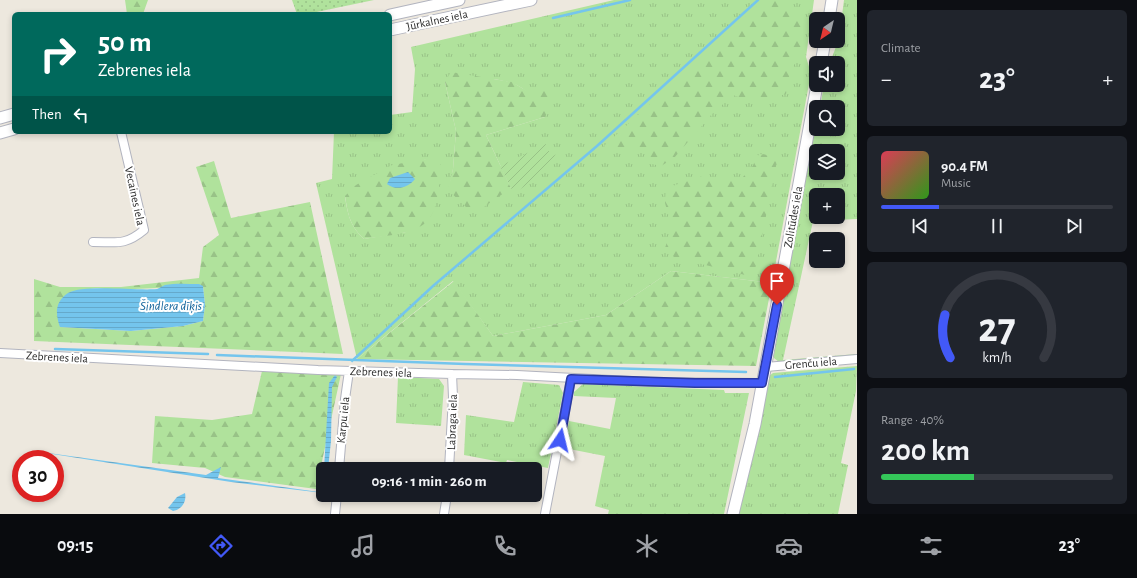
<!DOCTYPE html>
<meta charset="utf-8">
<style>
body{margin:0;font-family:"Alegreya Sans",sans-serif;background:#20242c;color:#f1f3f6;height:100vh;display:flex;flex-direction:column;font-size:15px;white-space:nowrap}
*{box-sizing:border-box;margin:0}
p{font-size:13px;color:#9ea1a6}
.icon{flex:none;width:22px;height:22px;fill:none;stroke:currentColor;stroke-width:2;stroke-linecap:round;stroke-linejoin:round}
.map{position:relative;flex:1;overflow:hidden}
.drawer{display:flex;flex-direction:column;gap:10px;padding:10px;background:#0d0f14;width:280px}
.drawer>*{flex:none}
.guide{position:absolute;left:12px;top:12px;width:380px;height:122px;border-radius:6px;box-shadow:0 2px 6px #0003;background:#00695c;color:#fff;overflow:hidden}
.needle{width:26px;rotate:215deg}
.tools{position:absolute;left:809px;top:12px;display:grid;gap:8px}
.tools a{display:grid;place-items:center;width:36px;height:36px;border-radius:6px;background:#171b24;box-shadow:0 2px 6px #0003;font-size:20px}
.speed{position:absolute;left:12px;top:450px;display:flex;gap:8px;font-size:20px;font-weight:700;text-align:center}
.speed>*{display:grid;place-content:center;width:52px;height:52px;border-radius:50%;background:#171b24;box-shadow:0 2px 6px #0003;line-height:1}
.speed .limit{border:6px solid #d22;background:#fff;color:#111}
.pin{position:absolute;display:grid;place-items:center;width:34px;height:34px;color:#fff;margin:-41px -17px;border-radius:50% 50% 50% 0;rotate:-45deg;box-shadow:0 0 4px #0007}
.pin .icon{rotate:45deg}
.me{position:absolute;width:44px;margin:-22px;rotate:10deg;stroke-linejoin:round;filter:drop-shadow(0 0 3px #0008)}
.turn{display:flex;align-items:center;gap:14px;height:84px;padding:0 20px;font-size:18px}
.turn .icon{width:52px;height:52px;stroke-width:2.5}
.turn b{display:block;font-size:28px;line-height:34px}
.then{display:flex;align-items:center;height:38px;padding:0 20px;background:#0003;gap:8px;font-size:15px}
.big{font-size:30px;font-weight:700;line-height:1.1}
.drawer .card{flex:1;display:flex;flex-direction:column;justify-content:center;gap:6px;min-width:0;padding:0 14px;border-radius:6px;background:#20242c}
.drawer .dial{align-items:center;gap:0}
.dial svg{height:104px;overflow:visible;fill:none;stroke:#363941;stroke-width:7;stroke-linecap:round;text-anchor:middle}
.dial text{fill:#f1f3f6;stroke:none}
.song{display:flex;align-items:center;gap:12px}
.cover{width:48px;height:48px;border-radius:6px;background:linear-gradient(135deg,hsl(350 70% 55%),hsl(110 70% 35%))}
.played{height:4px;border-radius:2px;background:linear-gradient(90deg,#4259f7 25%,#363941 25%)}
.keys{display:flex;justify-content:space-around;direction:ltr}
.heat{display:flex;justify-content:space-between;align-items:center;font-size:22px;direction:ltr}
.charge{height:6px;border-radius:3px;background:linear-gradient(90deg,#34c759 40%,#363941 0)}
.trip{position:absolute;left:316px;top:462px;width:226px;height:40px;border-radius:6px;background:#171b24;box-shadow:0 2px 6px #0003;font-weight:700;line-height:40px;text-align:center}
.tabs{display:flex;height:64px;justify-content:space-around;align-items:center;background:#090b0e;color:#9ea1a6}
.tabs .icon{width:28px;height:28px}
.tabs .current{color:#4259f7}
.tabs b{font-size:18px;color:#f1f3f6}
main{display:flex;flex:1;min-height:0}
.map>svg:first-child{display:block}
.grass{fill:url(#grass-tufts);fill-rule:evenodd}
.forest{fill:url(#forest-firs);fill-rule:evenodd}
.park{fill:url(#park-dots)}
.garden{fill:url(#garden-furrows)}
.water{fill:url(#water-rules)}
.lines{fill:none;stroke-linecap:round;stroke-linejoin:round}
.stream{stroke:#74c5ed;stroke-width:2.5}
.street-casing{stroke:#b2b4bf;stroke-width:10}
.secondary-casing{stroke:#b2b4bf;stroke-width:13}
.street{stroke:#fff;stroke-width:8}
.secondary{stroke:#fff;stroke-width:11}
.route-casing{stroke:#2b3aa1;stroke-width:10}
.route{stroke:#4259f7;stroke-width:7}
.labels{text-anchor:middle;dominant-baseline:central;stroke-width:4;stroke-linejoin:round;paint-order:stroke}
.street-label{font-size:12px;fill:#2c2c2c;stroke:#fff}
.water-label{font-size:13px;font-style:italic;fill:#10639b;stroke:#fff}
</style>
<main>
<div class="map">
<svg width="857" height="514" viewBox="0 0 857 514">
<defs>
<pattern id="grass-tufts" width="24" height="20" patternUnits="userSpaceOnUse"><rect width="24" height="20" fill="#b0e29c"/><path d="M3 7l-1-3M5 7V3M7 7l1-3M15 17l-1-3M17 17v-4M19 17l1-3" fill="none" stroke="#98c287"/></pattern>
<pattern id="forest-firs" width="22" height="20" patternUnits="userSpaceOnUse"><rect width="22" height="20" fill="#b0e29c"/><path d="M5 1l3.5 6h-7zM16 11l3.5 6h-7z" fill="#98c287"/></pattern>
<pattern id="park-dots" width="8" height="8" patternUnits="userSpaceOnUse"><rect width="8" height="8" fill="#b0e29c"/><path d="M2 2h.1M6 6h.1" fill="none" stroke="#98c287" stroke-width="1.8" stroke-linecap="round"/></pattern>
<pattern id="garden-furrows" width="10" height="10" patternUnits="userSpaceOnUse"><rect width="10" height="10" fill="#b0e29c"/><path d="M-1 1l2-2M0 10L10 0M9 11l2-2" fill="none" stroke="#98c287"/></pattern>
<pattern id="water-rules" width="6" height="5" patternUnits="userSpaceOnUse"><rect width="6" height="5" fill="#74c5ed"/><path d="M0 2.5h6" fill="none" stroke="#65a9cb"/></pattern>
</defs>
<rect width="100%" height="100%" fill="#ede8de"/>
<path class="grass" d="M614,0H814L806,57L811,73L772,283L671,271L606,315L493,336L453,281L357,359L316,183L332,179L334,132H390V115L412,112L415,69L411,47ZM493,79C526,84 527,91 545,117L486,135L511,188L449,190L453,169L456,131L445,82ZM426,159L406,232L364,239C350,226 348,215 345,197Z
M844,0H857V219L813,221L783,360L857,354V356L779,362L774,358L773,353C789,277 799,200 816,124V129H838V107H820L824,85H838V63H829C840,44 841,21 844,0ZM816,151H838V173H816ZM816,195H838V217H816Z
M857,366L856,391L841,463L848,465L838,514H737L769,376L773,373Z
M398,377L439,379L444,386L441,426L396,423Z
M523,382L559,385L563,393L548,468L507,460L506,463L464,455L466,415L514,422Z
M583,384L724,390L725,393H749L724,514H608L609,510L595,506L605,456L564,448L569,421L610,429L616,398L574,396V392Z"/>
<path class="forest" d="M125,0H148L143,14H127Z
M764,0H786L796,10L804,23L802,50L790,72L786,94C764,100 754,103 733,95L712,114L674,158L661,166L652,164L644,150L633,148L610,151L604,146Z
M451,72L512,82L527,91L547,87L553,100L545,117L486,135L511,188L481,209L466,207L448,190L453,169L456,131L445,82Z
M759,154L768,155L777,161L756,266L749,276L674,257L665,248L672,227L665,203L666,188L703,176L724,182L743,177L752,167Z
M426,159L440,160C441,176 439,214 424,224C409,235 382,236 364,239C350,226 348,215 345,196L356,185L392,165Z
M214,161L231,218L310,202L343,354L34,341V279L60,287H121L199,278L203,247L219,235L196,167ZM203,286L205,305L203,321L183,326L131,331L60,327L70,292L97,288L112,290Z
M671,271L772,283L756,366L357,359L454,281L493,336L606,315Z
M262,371L341,374L316,489L225,477L205,468L152,463L155,416L212,420L252,414Z"/>
<path class="park" d="M292,0H374L307,14H297Z"/>
<path class="garden" d="M546,144L551,157L557,154L559,159L551,167L515,193L511,188L500,166Z"/>
<path class="water" d="M408,172L415,179C408,188 396,191 387,184L390,178Z
M199,284L203,286L205,305L203,321L183,326L131,331L60,327C55,313 55,302 68,293C83,284 137,291 157,289C160,288 162,286 165,285C175,283 188,284 199,284Z
M335,375L337,377L332,387L331,441L328,469H324L329,383Z
M34,451L206,475L221,467L218,478L319,492L322,488L323,482V493L231,482L46,453L34,454L27,459H23Z
M185,493C187,502 181,510 173,511L168,508L177,497Z"/>
<g class="lines">
<path class="stream" d="M553,18L630,0
M55,349L208,354
M217,355L465,364L746,372
M352,361L433,286L597,146L758,0
M775,377L854,369"/>
<defs>
<path id="street" d="M93,242C116,242 125,246 144,230L121,132
M0,353L318,370L452,374L517,375L650,382L762,383
M766,367L857,359
M339,469L345,399L349,371
M449,469L453,397L452,374
M335,514L337,495
M444,514L447,495
M545,514L571,379"/>
<path id="secondary" d="M390,15L459,0
M829,19L832,0
M390,30L531,0
M821,63L825,41
M0,118L14,114
M0,133L14,129
M733,514L755,424L817,85"/>
</defs>
<use href="#street" class="street-casing"/>
<use href="#secondary" class="secondary-casing"/>
<use href="#street" class="street"/>
<use href="#secondary" class="secondary"/>
</g>
<g class="lines">
<defs>
<path id="route" d="M560,440L571,379L695,383H762L777,305"/>
</defs>
<use href="#route" class="route-casing"/>
<use href="#route" class="route"/>
</g>
<g class="labels">
<g class="street-label">
<text transform="translate(437 20) rotate(-12)">Jūrkalnes iela</text>
<text transform="translate(135 196) rotate(78)">Vecaines iela</text>
<text transform="translate(793 217) rotate(-80)">Zolitūdes iela</text>
<text transform="translate(57 357) rotate(3)">Zebrenes iela</text>
<text transform="translate(811 363) rotate(-5)">Grenču iela</text>
<text transform="translate(381 372) rotate(2)">Zebrenes iela</text>
<text transform="translate(343 420) rotate(-84)">Karpu iela</text>
<text transform="translate(452 422) rotate(-88)">Labraga iela</text>
</g>
<g class="water-label">
<text x="171" y="306">Šindlera dīķis</text>
</g>
</g>
</svg>
<div class="tools">
<a><svg class="needle" viewBox="-14 -14 28 28"><path d="M0-13l5 13h-10z" fill="#e53935"/><path d="M0 13l5-13h-10z" fill="#9ea1a6"/></svg></a>
<a><svg class="icon" aria-label="sound" viewBox="0 0 24 24"><path d="M4 9h4l5-4v14l-5-4H4zM17 9q2 3 0 6"/></svg></a>
<a><svg class="icon" aria-label="search" viewBox="0 0 24 24"><circle cx="10" cy="10" r="6"/><path d="M15 15l6 6"/></svg></a>
<a><svg class="icon" aria-label="layers" viewBox="0 0 24 24"><path d="M12 4l9 5-9 5-9-5zM3 14l9 5 9-5"/></svg></a>
<a>+</a>
<a>−</a>
</div>
<div class="speed"><div class="limit">30</div></div>
<div class="pin" style="left:777px;top:305px;background:#d93025"><svg class="icon" aria-label="arrive" viewBox="0 0 24 24"><path d="M6 21V4h12l-3 4 3 4H6"/></svg></div>
<svg class="me" style="left:560px;top:440px" viewBox="-20 -20 40 40"><path d="M0-17L14 15 0 8-14 15z" fill="#4259f7" stroke="#fff" stroke-width="4"/></svg>
<div class="trip">09:16 · 1 min · 260 m</div>
<div class="guide">
<div class="turn"><svg class="icon" aria-label="right" viewBox="0 0 24 24"><path d="M7 20v-9h11M14 6l5 5-5 5"/></svg><div><b>50 m</b>Zebrenes iela</div></div>
<div class="then">Then<svg class="icon" aria-label="left" viewBox="0 0 24 24"><path d="M17 20v-9H6M10 6l-5 5 5 5"/></svg></div>
</div>
</div>
<section class="drawer">
<div class="card"><p>Climate</p>
<div class="heat"><a>−</a><b class="big">23°</b><a>+</a></div>
</div>
<div class="card">
<div class="song"><i class="cover"></i><div><b>90.4 FM</b><p>Music</p></div></div>
<div class="played"></div>
<div class="keys"><svg class="icon" aria-label="previous" viewBox="0 0 24 24"><path d="M18 5L8 12l10 7zM5 5v14"/></svg><svg class="icon" aria-label="pause" viewBox="0 0 24 24"><path d="M8 5v14M16 5v14"/></svg><svg class="icon" aria-label="next" viewBox="0 0 24 24"><path d="M6 5l10 7-10 7zM19 5v14"/></svg></div>
</div>
<div class="card dial"><svg viewBox="0 0 100 80">
<path d="M14 69A42 42 0 1 1 86 69"/>
<path d="M14 69A42 42 0 0 1 10 36" stroke="#4259f7"/>
<text x="50" y="56" font-size="32" font-weight="700">27</text>
<text x="50" y="72" font-size="11">km/h</text>
</svg></div>
<div class="card"><p>Range · 40%</p><b class="big">200 km</b><div class="charge"></div></div>
</section>
</main>
<nav class="tabs">
<b>09:15</b>
<svg class="icon current" aria-label="directions" viewBox="0 0 24 24"><path d="M12 3l9 9-9 9-9-9zM9 14v-3h6M13 9l2 2-2 2"/></svg>
<svg class="icon" aria-label="music" viewBox="0 0 24 24"><path d="M9 18V5l10-2v13"/><circle cx="6" cy="18" r="3"/><circle cx="16" cy="16" r="3"/></svg>
<svg class="icon" aria-label="phone" viewBox="0 0 24 24"><path d="M5 4h4l2 5-3 2q2 4 5 5l2-3 5 2v4C11 20 4 13 5 4z"/></svg>
<svg class="icon" aria-label="climate" viewBox="0 0 24 24"><path d="M12 3v18M4 7l16 10M4 17L20 7"/></svg>
<svg class="icon" aria-label="car" viewBox="0 0 24 24"><path d="M5 17H2v-5l4-1 3-4h7l3 4 3 1v5h-3M9 17h6M6 11h13"/><circle cx="7" cy="17" r="2"/><circle cx="17" cy="17" r="2"/></svg>
<svg class="icon" aria-label="filters" viewBox="0 0 24 24"><path d="M4 7h16M4 17h16"/><circle cx="9" cy="7" r="2"/><circle cx="15" cy="17" r="2"/></svg>
<b>23°</b>
</nav>
